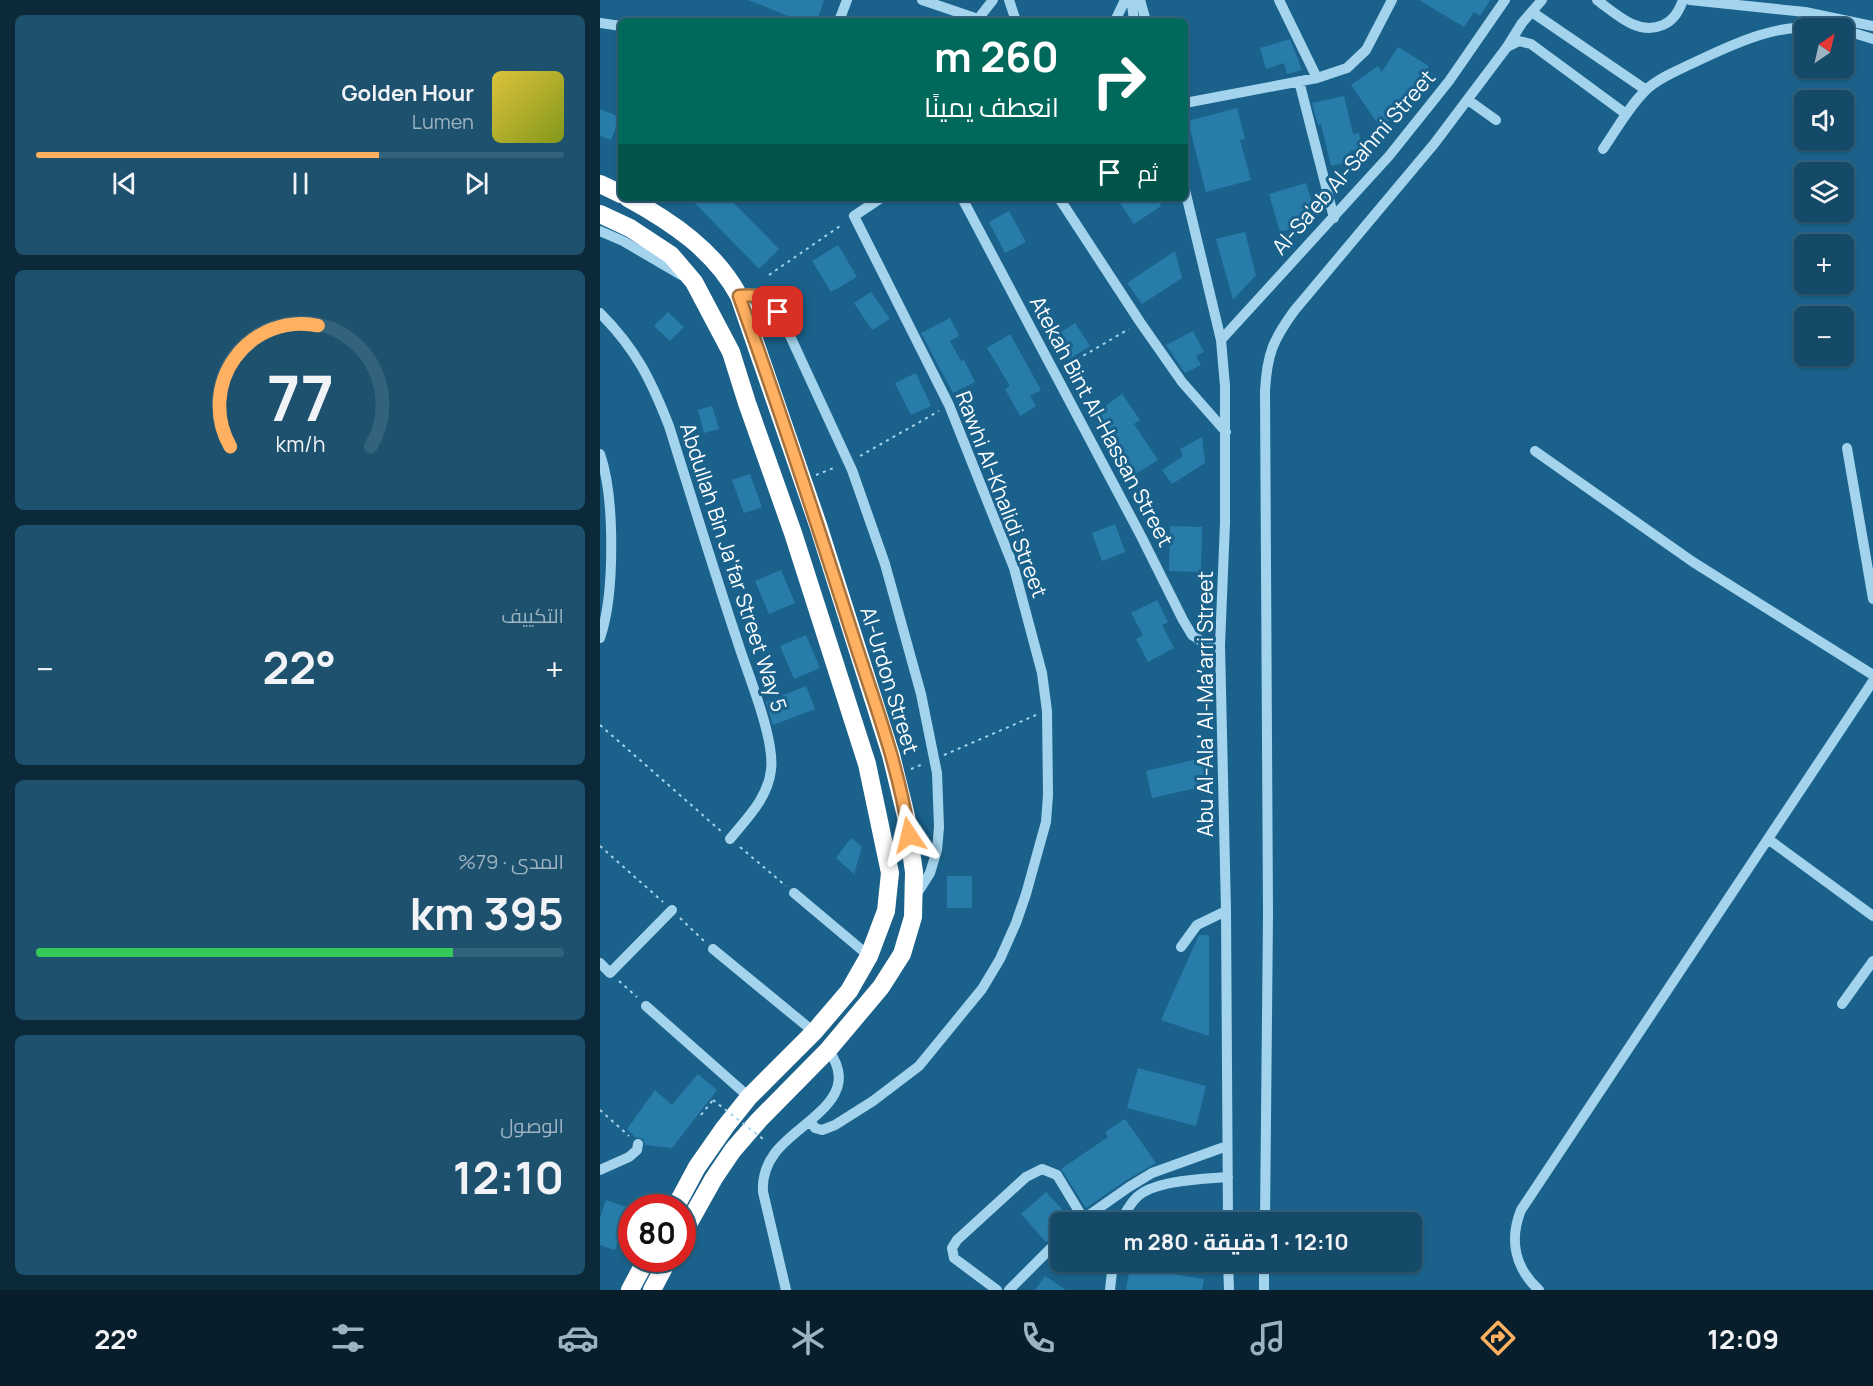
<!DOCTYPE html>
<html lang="ar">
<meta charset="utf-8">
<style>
body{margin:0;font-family:Manrope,Cairo,sans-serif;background:#1d516e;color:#f1f3f6;direction:rtl;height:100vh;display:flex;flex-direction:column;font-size:22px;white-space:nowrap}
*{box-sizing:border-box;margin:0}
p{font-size:20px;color:#9db3c0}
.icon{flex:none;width:33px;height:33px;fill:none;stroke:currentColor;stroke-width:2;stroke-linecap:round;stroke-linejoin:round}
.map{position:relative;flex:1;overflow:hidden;direction:ltr}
.drawer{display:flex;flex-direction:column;gap:15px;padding:15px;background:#0b2939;width:600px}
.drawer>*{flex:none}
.guide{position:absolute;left:18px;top:18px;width:570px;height:183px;border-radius:9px;box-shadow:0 2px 4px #0004,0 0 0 2px #33627c;direction:rtl;background:#00695c;color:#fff;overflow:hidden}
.needle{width:39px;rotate:34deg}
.tools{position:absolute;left:1194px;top:18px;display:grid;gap:12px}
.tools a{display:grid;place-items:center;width:60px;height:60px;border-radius:9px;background:#144a68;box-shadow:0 2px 4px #0004,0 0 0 2px #33627c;font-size:30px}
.speed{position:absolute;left:18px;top:1194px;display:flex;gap:12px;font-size:30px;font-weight:700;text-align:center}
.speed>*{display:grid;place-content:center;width:78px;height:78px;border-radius:50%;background:#144a68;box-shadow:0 2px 4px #0004,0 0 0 2px #33627c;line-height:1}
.speed .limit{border:9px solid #d22;background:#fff;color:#111}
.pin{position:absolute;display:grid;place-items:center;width:51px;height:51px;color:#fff;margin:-26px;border-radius:12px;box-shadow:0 3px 9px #0006}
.me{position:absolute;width:66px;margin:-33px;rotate:350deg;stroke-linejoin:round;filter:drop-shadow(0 0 4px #0008)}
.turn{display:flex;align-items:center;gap:21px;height:126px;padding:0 30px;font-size:27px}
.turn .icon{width:78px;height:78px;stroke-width:2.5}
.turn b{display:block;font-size:42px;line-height:51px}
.then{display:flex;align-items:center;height:57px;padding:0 30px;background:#0003;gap:12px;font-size:22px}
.big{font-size:45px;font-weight:700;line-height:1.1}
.drawer .widget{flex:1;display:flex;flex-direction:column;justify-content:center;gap:9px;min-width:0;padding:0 21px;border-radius:9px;background:#1d516e}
.drawer .dial{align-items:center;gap:0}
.dial svg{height:156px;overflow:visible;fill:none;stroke:#33627c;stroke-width:7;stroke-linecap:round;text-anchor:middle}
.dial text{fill:#f1f3f6;stroke:none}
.song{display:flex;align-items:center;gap:18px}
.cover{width:72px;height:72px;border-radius:9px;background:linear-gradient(135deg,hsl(50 70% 55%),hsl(70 70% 35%))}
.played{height:6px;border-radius:3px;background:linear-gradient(90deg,#ffb060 65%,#33627c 65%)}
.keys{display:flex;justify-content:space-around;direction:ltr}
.heat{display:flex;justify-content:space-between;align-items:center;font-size:33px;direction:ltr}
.charge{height:9px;border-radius:4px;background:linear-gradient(90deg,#34c759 79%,#33627c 0)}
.trip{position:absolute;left:450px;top:1212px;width:372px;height:60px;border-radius:9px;background:#144a68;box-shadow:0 2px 4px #0004,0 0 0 2px #33627c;font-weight:700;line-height:60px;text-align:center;direction:rtl}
.tabs{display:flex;height:96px;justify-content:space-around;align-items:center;background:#081e2a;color:#9db3c0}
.tabs .icon{width:42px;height:42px}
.tabs .active{color:#ffb060}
.tabs b{font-size:27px;color:#f1f3f6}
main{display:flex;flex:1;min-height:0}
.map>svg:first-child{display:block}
.building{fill:#287ca9}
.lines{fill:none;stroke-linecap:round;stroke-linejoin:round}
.path{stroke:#a4d4ed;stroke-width:2;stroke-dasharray:3 4.5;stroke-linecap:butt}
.minor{stroke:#a4d4ed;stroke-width:10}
.highway{stroke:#fff;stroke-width:18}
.path-bridge{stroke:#a4d4ed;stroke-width:2;stroke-dasharray:3 4.5;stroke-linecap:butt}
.route-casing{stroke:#a6723e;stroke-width:15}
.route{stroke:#ffb060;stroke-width:10}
.labels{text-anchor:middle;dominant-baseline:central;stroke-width:6;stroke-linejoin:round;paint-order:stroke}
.street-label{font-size:21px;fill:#fff;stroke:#1a628b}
</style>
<main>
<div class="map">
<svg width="1273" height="1290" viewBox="0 0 1273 1290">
<rect width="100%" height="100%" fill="#1a628b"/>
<path class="building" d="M148,0H224L217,21H201Z
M819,0H890L880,16L874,12L864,27Z
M690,39L702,70L687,74L684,63L666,69L660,48Z
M798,47L829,66L805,105L807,108L780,127L751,85L778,66L782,72Z
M744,96L753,134L759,133L762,149L750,151L753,161L731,166L721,124L718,125L712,103Z
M637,108L645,139L640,140L651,180L606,192L588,121Z
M0,109L20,117L11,140L0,136Z
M706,183L716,216L698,221L700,226L680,232L669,194Z
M90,198H129L179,249L159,269Z
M527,198H559L561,206L534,224L520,203Z
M409,211L426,242L405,253L389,222Z
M645,232L656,275L633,300L616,239Z
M238,245L257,277L231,292L212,261Z
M575,251L582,278L542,304L527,283Z
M271,292L290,319L272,330L254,303Z
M68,312L84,327L70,341L54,326Z
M350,318L359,336L350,341L361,361L364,360L375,382L353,393L321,333Z
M475,323L490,346L468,360L453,337Z
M593,331L604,352L596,356L601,365L585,373L566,345Z
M410,334L441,390L430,396L436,406L420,416L405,389L410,386L387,348Z
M316,373L331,406L311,415L295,383Z
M522,394L540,420L534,424L558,460L529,478L511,450L515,447L493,415Z
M112,406L119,429L104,433L98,410Z
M602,437L605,463L572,484L562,470L583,456L580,449Z
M150,474L162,507L144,513L132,480Z
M515,524L525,552L502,561L492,533Z
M570,526L602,527L601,572L569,571Z
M181,570L195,603L169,614L155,581Z
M557,600L568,622L562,625L574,648L548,662L536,639L543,635L531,613Z
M206,635L220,668L194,679L180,646Z
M206,686L215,709L173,725L166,702Z
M607,757L605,786L552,798L546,771Z
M251,838L262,847L254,874L236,858Z
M347,876H372V908H347Z
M599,935H609V1036L561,1020Z
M538,1068L606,1086L596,1126L527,1108Z
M98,1074L117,1090L72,1148L45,1145L43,1139L35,1137L27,1129L55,1090L72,1105Z
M525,1119L556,1163L525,1181L486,1208L461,1169L508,1137L505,1132Z
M446,1192L472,1220V1222H460V1230L446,1242L421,1214Z
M6,1200L29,1208L15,1250L0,1245V1218Z
M530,1267L604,1279L602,1290H526Z
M445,1276L466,1290H435Z"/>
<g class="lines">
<path class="path" d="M169,275L243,224
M464,367L529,329
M260,456L339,411
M216,475L236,467
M0,725L122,832
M344,755L436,715
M311,769L323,764
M0,846L63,902
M140,847L186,886
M80,918L104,941
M19,981L37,997
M0,1110L29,1136
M101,1115L113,1100"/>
<path class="minor" d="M322,0L384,21
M409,0L416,21
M533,0L532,5L534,21
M540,0L546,21
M679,0L717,78
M997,0C1016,14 1038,36 1063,25C1074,20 1079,11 1083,0
M1090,0L1205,12L1273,26
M932,12L1046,90
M378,19L393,0
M239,21L247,0
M515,21L525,0
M0,23L21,26
M1244,30L1273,39
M907,47L922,23L942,0
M699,81L734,218
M868,100L896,120
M585,103L717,78L747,68L766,50L792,0
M1003,149C1017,129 1029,106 1047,89C1059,78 1076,71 1091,64C1139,41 1181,21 1236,28
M585,190L621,340L625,386V523L620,645L626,911L628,1222
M362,198L541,536L583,620L592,635L603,642L620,645
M459,198L540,322L582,382L626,432
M0,231L23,241L81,275
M139,296C160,294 165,296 179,312L252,470L285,564L321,694L337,773L339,827L337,850L330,873L316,895
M0,313C36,349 51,380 69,426C92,499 114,571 138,643C148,675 175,738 171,770C168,798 147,818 130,839
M621,340L789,156L849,81L905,0
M1247,448L1273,599
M935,451L1093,562L1273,675
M0,454C15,497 15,595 0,638
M1168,839L1273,916
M194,893L269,956
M581,947L597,925L626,911
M113,949L214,1032
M0,963L10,973L72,910
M1242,1004L1273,961
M46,1006L149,1097
M211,1122L215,1128L222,1130L235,1125L273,1101L319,1066L382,989L400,959L416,923L426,894L446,822L448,795L447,711L442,673L414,568L349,405L254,216L281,198
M0,1170L29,1157L37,1150L38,1144
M479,1222L529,1187L552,1173L627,1146
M520,1222C525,1214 529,1205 536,1198C553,1180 604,1179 628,1177
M665,1222L668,914L665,391C667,354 673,340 694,311L834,144L907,47L919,41L931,44L1026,114
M628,1262L629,1290
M186,1290L163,1192C162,1177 166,1165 175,1153C198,1122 265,1098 228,1050
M397,1290L354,1258L352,1248L357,1240L426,1177L442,1169L457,1175L483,1218
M409,1290L460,1239
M510,1290L513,1262
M664,1290V1262
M939,1290C915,1268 909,1240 921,1210L1273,681"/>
<path class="highway" d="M0,184L21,194
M28,198C72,222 115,251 139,296L218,525L291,755L306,816L314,872L313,917L302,954L281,987L228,1050L159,1120L133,1150L114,1178L82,1235
M0,214L30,228L71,255L94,282L131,352L147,403L193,533L267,764L290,873L286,911L269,956L249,991L214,1032L149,1097L125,1127L97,1167L75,1208
M30,1290L47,1258
M52,1290L69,1258"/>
<path class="path-bridge" d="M113,1100L163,1139"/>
</g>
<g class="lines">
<defs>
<path id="route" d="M178,312C165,296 160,294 139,296C179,407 216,520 252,633C273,699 299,766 309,835"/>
</defs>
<use href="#route" class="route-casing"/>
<use href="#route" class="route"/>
</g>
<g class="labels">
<g class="street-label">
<text transform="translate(753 162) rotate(-49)">Al-Sa'eb Al-Sahmi Street</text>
<text transform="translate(502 421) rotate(62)">Atekah Bint Al-Hassan Street</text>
<text transform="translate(402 494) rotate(69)">Rawhi Al-Khalidi Street</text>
<text transform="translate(134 567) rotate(72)">Abdullah Bin Ja'far Street Way 5</text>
<text transform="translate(290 680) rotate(73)">Al-Urdon Street</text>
<text transform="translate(605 704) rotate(-90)">Abu Al-Ala' Al-Maʻarri Street</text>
</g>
</g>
</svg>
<div class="tools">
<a><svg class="needle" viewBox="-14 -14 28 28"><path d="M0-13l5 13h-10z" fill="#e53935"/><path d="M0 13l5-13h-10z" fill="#9db3c0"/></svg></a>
<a><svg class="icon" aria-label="sound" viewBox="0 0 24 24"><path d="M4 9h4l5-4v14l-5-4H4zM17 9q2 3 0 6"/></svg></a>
<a><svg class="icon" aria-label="layers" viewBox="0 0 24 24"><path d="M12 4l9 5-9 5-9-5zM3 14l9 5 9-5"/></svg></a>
<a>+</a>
<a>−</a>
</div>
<div class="speed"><div class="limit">80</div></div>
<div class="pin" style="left:178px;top:312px;background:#d93025"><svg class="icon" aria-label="arrive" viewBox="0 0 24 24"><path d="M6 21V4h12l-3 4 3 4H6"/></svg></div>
<svg class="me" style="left:309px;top:835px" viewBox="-20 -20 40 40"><path d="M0-17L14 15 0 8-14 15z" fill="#ffb060" stroke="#fff" stroke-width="4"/></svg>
<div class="trip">12:10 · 1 دقيقة · 280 m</div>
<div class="guide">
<div class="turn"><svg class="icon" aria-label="right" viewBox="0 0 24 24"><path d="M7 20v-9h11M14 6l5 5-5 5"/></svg><div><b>260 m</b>انعطف يمينًا</div></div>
<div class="then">ثم<svg class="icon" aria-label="arrive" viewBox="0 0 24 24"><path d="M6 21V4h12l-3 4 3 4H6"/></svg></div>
</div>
</div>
<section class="drawer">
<div class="widget">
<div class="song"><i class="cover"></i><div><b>Golden Hour</b><p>Lumen</p></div></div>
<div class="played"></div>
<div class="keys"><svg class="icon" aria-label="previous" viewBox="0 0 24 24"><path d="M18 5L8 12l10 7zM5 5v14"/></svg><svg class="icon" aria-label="pause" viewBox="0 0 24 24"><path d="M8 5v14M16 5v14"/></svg><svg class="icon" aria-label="next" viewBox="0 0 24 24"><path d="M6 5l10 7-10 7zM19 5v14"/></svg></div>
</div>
<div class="widget dial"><svg viewBox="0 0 100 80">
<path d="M14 69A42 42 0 1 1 86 69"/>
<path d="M14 69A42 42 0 0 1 59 7" stroke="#ffb060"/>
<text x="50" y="56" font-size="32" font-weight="700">77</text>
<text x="50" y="72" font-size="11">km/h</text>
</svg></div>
<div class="widget"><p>التكييف</p>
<div class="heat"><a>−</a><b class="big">22°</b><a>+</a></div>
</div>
<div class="widget"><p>المدى · 79%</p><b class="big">395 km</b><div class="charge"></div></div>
<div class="widget"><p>الوصول</p><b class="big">12:10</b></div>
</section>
</main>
<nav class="tabs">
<b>12:09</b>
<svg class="icon active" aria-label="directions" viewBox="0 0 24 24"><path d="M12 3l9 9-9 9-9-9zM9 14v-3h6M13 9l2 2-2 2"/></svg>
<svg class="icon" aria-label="music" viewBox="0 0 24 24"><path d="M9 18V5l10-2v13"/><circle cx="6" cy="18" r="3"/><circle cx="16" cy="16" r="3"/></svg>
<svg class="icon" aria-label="phone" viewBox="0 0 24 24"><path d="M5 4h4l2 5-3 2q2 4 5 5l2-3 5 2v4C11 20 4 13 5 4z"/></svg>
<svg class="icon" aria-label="climate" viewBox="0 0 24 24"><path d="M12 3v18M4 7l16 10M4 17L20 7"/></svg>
<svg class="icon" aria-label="car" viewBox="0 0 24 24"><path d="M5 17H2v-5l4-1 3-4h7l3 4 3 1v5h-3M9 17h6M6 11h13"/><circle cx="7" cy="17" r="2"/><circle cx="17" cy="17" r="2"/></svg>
<svg class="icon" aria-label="filters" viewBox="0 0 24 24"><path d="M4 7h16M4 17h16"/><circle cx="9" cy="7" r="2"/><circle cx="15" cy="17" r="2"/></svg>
<b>22°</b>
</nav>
